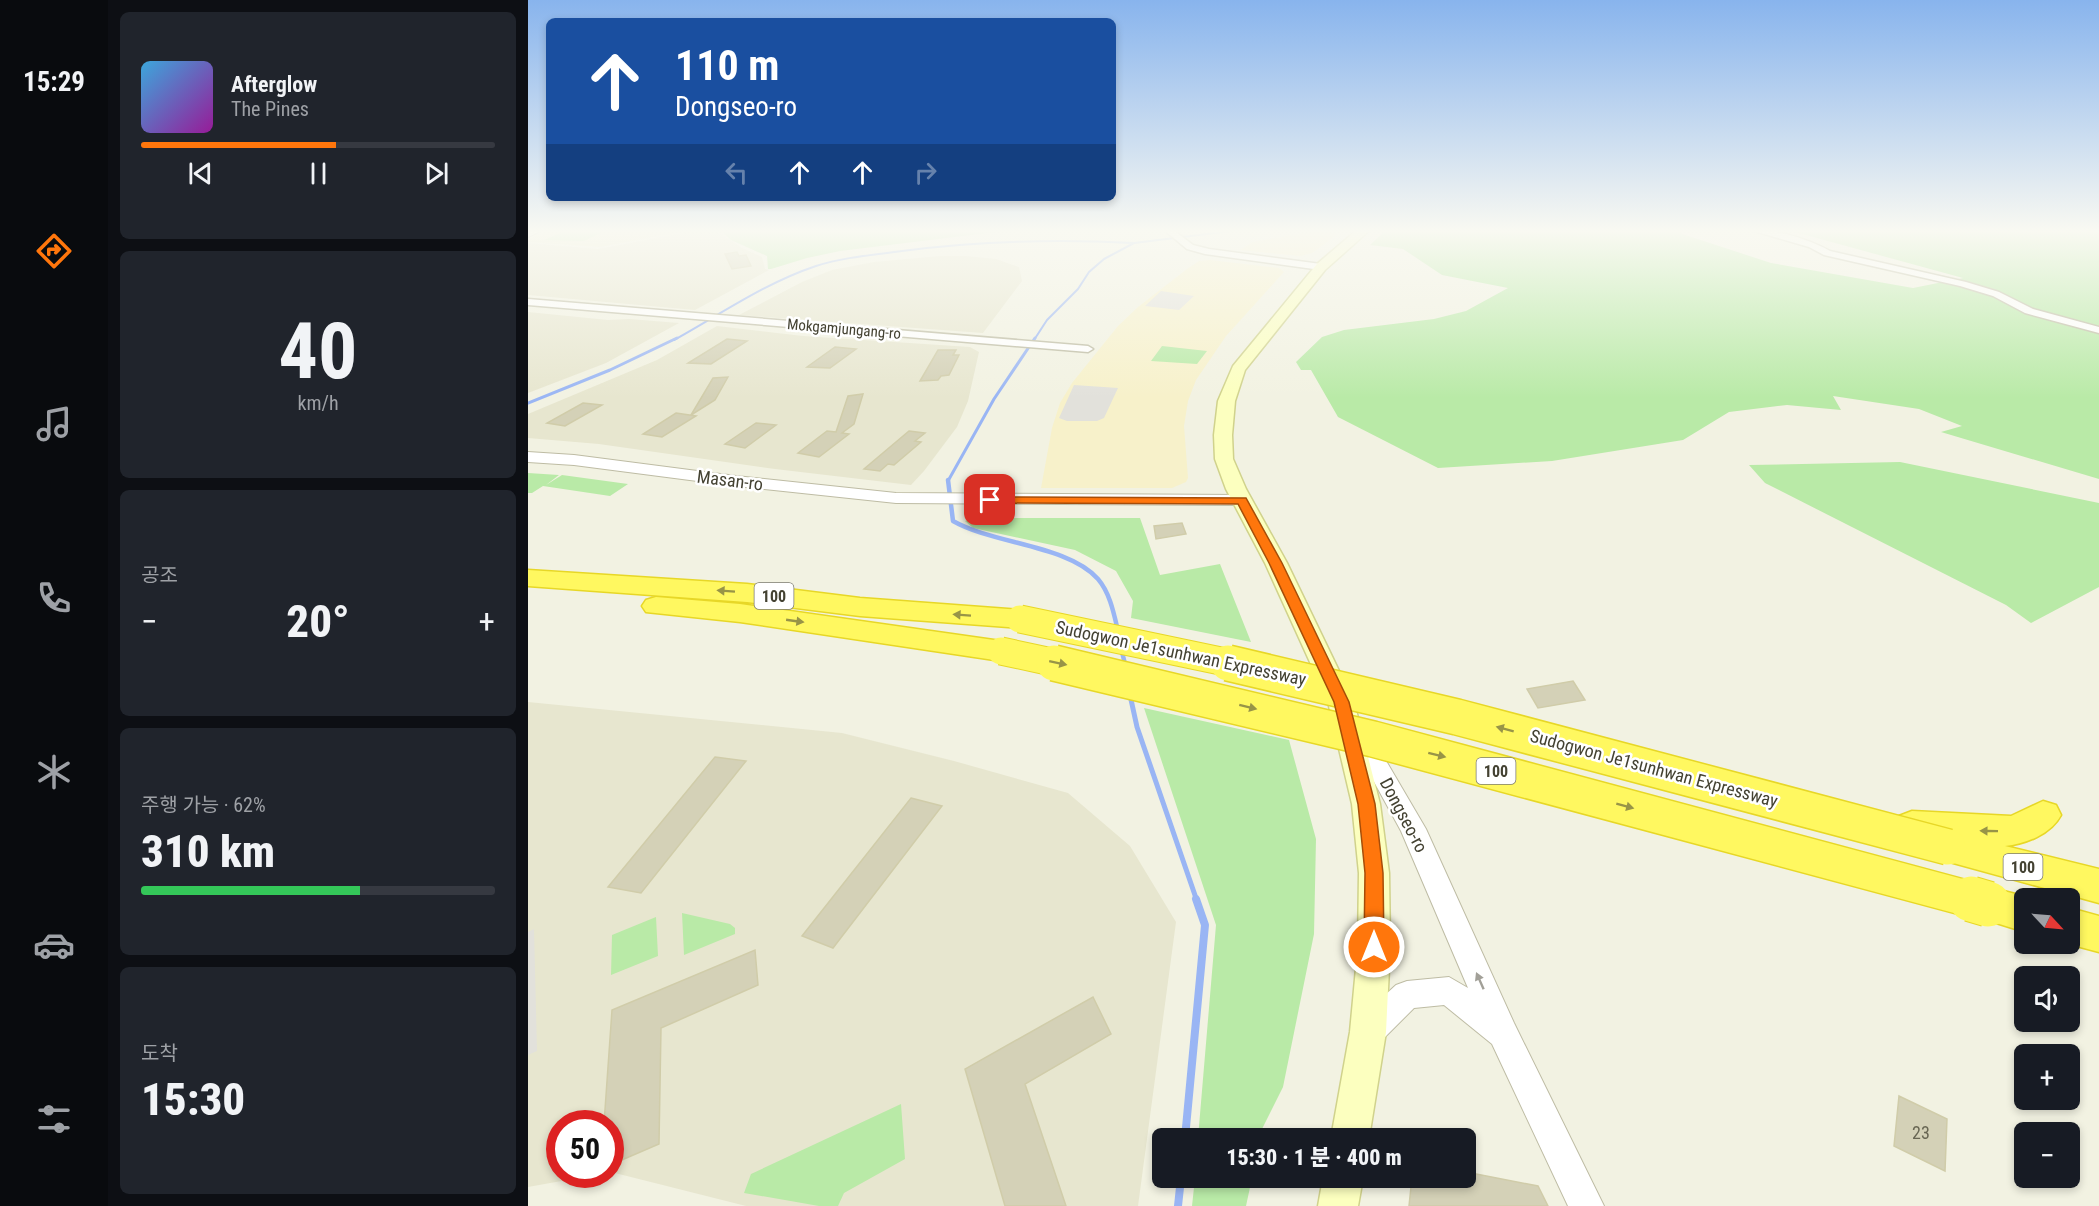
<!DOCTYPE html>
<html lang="ko">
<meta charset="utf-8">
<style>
body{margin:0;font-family:"Roboto Condensed","Noto Sans KR",sans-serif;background:#20242c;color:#f1f3f6;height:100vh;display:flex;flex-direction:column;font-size:22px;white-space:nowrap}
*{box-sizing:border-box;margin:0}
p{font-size:20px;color:#9ea1a6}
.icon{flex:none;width:33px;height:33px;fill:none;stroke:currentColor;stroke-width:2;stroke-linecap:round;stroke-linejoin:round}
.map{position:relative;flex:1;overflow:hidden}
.panel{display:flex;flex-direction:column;gap:12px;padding:12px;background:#0d0f14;width:420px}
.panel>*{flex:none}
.top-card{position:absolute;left:18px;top:18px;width:570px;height:183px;border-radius:9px;box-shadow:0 3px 9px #0003;background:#1a4fa0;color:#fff;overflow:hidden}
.needle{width:39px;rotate:116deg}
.controls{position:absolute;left:1486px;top:888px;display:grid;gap:12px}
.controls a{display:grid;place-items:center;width:66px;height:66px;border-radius:9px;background:#171b24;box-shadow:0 3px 9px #0003;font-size:30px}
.speed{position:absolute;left:18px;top:1110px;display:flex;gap:12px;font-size:30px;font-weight:700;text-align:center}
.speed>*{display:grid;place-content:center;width:78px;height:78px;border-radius:50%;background:#171b24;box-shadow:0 3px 9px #0003;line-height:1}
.speed .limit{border:9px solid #d22;background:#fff;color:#111}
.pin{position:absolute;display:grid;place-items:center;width:51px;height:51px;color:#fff;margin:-26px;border-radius:12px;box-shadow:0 3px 9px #0006}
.me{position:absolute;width:66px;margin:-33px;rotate:0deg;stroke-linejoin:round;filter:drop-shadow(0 0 4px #0008)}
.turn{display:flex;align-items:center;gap:21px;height:126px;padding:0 30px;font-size:27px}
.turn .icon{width:78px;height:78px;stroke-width:2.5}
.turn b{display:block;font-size:42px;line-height:51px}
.lanes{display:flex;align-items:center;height:57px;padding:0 30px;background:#0003;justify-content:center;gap:30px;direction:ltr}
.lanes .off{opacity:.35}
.big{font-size:45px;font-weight:800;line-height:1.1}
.panel .tile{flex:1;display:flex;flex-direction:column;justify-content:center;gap:9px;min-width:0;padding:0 21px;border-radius:9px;background:#20242c}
.panel .dial{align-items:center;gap:0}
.dial b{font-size:78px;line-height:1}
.song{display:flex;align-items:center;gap:18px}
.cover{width:72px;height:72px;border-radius:9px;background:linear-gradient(135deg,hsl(200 70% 55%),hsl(300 70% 35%))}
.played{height:6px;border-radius:3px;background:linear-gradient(90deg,#ff760c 55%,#363941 55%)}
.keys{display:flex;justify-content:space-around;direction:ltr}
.heat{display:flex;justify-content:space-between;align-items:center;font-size:33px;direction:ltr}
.charge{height:9px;border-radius:4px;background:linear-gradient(90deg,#34c759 62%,#363941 0)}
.trip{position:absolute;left:624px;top:1128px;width:324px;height:60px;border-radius:9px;background:#171b24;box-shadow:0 3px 9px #0003;font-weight:800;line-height:60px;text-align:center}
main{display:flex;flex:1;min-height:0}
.menu{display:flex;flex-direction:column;width:108px;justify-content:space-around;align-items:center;background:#090b0e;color:#9ea1a6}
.menu .icon{width:42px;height:42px}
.menu .on{color:#ff760c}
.menu b{font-size:27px;color:#f1f3f6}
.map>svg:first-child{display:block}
.residential{fill:#e7e6cf}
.commercial{fill:#f7f1ca}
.education{fill:#ededca}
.green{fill:#b9eaa7}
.parking{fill:#e2e1db}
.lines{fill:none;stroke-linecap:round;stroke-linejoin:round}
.stream-far4{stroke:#99b5f4;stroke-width:2}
.stream-far3{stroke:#99b5f4;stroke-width:3}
.stream-far2{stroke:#99b5f4;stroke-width:4.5}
.stream-far1{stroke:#99b5f4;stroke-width:5}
.stream{stroke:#99b5f4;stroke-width:8}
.building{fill:#d4d1b7;stroke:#d0cca9;stroke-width:1.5}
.minor-casing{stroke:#bebca4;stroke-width:3}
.tertiary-casing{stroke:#bebca4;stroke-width:2}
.secondary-casing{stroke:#d0d28c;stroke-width:3}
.motorway-casing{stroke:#e7d727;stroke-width:3}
.minor{fill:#fff;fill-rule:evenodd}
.tertiary{fill:#fff;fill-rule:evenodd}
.secondary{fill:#fcffbf;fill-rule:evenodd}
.motorway{fill:#fff860;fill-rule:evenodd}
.motorway-bridge-far2-casing{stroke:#e7d727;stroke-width:29;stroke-linecap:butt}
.motorway-bridge-far1-casing{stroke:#e7d727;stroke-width:38;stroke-linecap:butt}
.motorway-bridge-casing{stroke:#e7d727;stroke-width:47;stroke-linecap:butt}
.motorway-bridge-far2{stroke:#fff860;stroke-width:27}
.motorway-bridge-far1{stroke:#fff860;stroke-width:35}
.motorway-bridge{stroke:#fff860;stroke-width:45}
.oneway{fill:#989447}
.oneway2{fill:#a2a098}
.route{fill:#ff760c;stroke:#a64d08;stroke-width:1.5}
.labels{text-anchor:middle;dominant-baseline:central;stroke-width:5;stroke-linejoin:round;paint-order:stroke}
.far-street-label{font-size:15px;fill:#444232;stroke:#fff}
.shield{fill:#fff;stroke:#7c7b70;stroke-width:1.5}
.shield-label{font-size:16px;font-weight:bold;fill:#444232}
.street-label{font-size:18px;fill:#444232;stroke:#fff}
.near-number-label{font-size:18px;fill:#686653}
</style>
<main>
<nav class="menu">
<b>15:29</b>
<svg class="icon on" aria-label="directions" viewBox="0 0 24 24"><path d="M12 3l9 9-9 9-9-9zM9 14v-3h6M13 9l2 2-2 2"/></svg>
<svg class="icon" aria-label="music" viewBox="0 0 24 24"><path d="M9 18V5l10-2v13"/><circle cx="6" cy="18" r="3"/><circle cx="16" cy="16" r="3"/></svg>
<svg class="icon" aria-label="phone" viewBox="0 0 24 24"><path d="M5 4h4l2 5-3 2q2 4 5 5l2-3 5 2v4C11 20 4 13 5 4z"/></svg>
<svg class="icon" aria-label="climate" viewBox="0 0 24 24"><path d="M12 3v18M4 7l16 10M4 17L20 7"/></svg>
<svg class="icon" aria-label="car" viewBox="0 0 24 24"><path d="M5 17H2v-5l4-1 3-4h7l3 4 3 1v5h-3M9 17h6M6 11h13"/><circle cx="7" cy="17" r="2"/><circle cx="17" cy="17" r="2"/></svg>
<svg class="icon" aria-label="filters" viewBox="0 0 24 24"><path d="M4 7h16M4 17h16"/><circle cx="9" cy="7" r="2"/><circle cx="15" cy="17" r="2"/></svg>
</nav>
<section class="panel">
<div class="tile">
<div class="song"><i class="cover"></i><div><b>Afterglow</b><p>The Pines</p></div></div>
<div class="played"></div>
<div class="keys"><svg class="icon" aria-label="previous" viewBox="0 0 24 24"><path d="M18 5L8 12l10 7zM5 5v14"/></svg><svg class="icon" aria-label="pause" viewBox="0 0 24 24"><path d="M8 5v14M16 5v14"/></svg><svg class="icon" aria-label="next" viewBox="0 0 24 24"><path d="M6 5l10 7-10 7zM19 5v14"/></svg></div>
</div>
<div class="tile dial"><b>40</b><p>km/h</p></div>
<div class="tile"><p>공조</p>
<div class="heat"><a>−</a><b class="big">20°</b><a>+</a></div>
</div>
<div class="tile"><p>주행 가능 · 62%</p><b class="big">310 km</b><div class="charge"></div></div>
<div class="tile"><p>도착</p><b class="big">15:30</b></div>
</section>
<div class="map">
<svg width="1571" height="1206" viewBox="0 0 1571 1206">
<rect width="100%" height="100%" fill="#f2f2e2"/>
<path class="residential" d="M177,229L186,230L214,248L234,257L237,269L241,270L167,310L0,295V243L70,249Z
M412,256H438L468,259L491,267L494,281L455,333L211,315L274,282L304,270L346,262Z
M0,312L80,320L101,319L151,323L78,363L0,393Z
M189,326L275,336L442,347L451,352L440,401L429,427L396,471L383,485L247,469L71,444L0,438V414L129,360Z
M0,702L314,733L426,761L540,793L602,846L648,922L610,1206H218L83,1172L82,1124H32V1174L67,1175L0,1187Z"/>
<path class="commercial" d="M788,231L810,234L784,253L772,256L712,250L725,242Z
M682,260L751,268L756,272L698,336L668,380L660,401L656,426L660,478L658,482L644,488H513L524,428L532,403L544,383L590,326L610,307L659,269L671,261Z"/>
<path class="education" d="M25,229H168L72,247L0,242V239Z"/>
<path class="green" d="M41,229H81L56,241L16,240Z
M191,229H493L312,251L279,258L243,269H240L239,256L203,240Z
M859,229H1139L1243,263L1385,288L1435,278L1256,229H1571V479L1413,432L1434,426L1391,409L1305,396L1313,410L1259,405L1201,412L1155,440L1024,461L910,468L810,417L783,370H773L768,362L794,337L816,330L906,319L938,311L980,288L914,275L875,249L842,245Z
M634,346L679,351L669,364L623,361Z
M1372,462L1571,503V587L1503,623L1478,605L1237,483L1221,465Z
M0,473L31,475L18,485L34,475L100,484L82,496L15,486L4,493H0Z
M445,518H612L632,575L692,564L723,642L603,618L605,601L588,571L547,550L445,528L437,521Z
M616,708L761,740L788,839L786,934L755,1087L734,1129L732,1138H670L688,925Z
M154,913L202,924L207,928V934L156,955Z
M128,917L130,956L83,975L84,935Z
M373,1104L377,1159L316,1193L310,1206H291L216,1193L223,1174Z
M667,1178H724L718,1206H664Z"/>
<path class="parking" d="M633,291L666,296L651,310L617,306Z
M546,385L590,388L576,418L569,421H539L531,418Z
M6,929L9,1051L0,1055V932Z"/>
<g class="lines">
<path class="stream-far4" d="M146,340C193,314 237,283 288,266C316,257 345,255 374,251C451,241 528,239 606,243
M506,340L519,320L550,289L561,272L576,259L606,243L719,229"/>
<path class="stream-far3" d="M0,403L82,370L149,338
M420,481L466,399L507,338"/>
<path class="stream-far2" d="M420,480L425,521C465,544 540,545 570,579C582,593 586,614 590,631
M593,648L597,664"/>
<path class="stream-far1" d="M596,663L597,666
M602,695L609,727L669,901"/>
<path class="stream" d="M657,1138L677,925L668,899
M650,1206L653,1178"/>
</g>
<path class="building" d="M209,252L211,256L218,255L223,266L204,269L197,254Z
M199,339L219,341L183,364L160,363Z
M307,347L328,349L302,368L279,367Z
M410,350H428L425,355H431L421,375L413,376L410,380L392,381Z
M200,377L187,400L163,415L185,378Z
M335,394L326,424L314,433L321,434L291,457L270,453L299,431L308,432L320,396Z
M55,403L74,405L37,426L19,423Z
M148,413L168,416L134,437L115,434Z
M228,423L248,425L217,448L197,444Z
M381,431L397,433L387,441L393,442L366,465L360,464L352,471L336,469Z
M654,523L658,534L628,539L626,526Z
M1045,681L1057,700L1010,708L999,689Z
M187,757L218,761L113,893L80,887Z
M383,798L414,806L305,948L274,936Z
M227,950L230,985L133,1028L131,1144L82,1165V1124H76L84,1010Z
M565,997L583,1034L497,1084L538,1206H477L437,1069Z
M1371,1096L1419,1119L1417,1171L1366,1146Z
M938,1172L1010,1186L1020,1206H881L884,1178H938Z"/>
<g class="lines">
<defs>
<path id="minor" d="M635,229H644L665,245L681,249L793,264L798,267L793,270L677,254L659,249Z
M1219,229C1246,229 1278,238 1302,251L1438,282L1471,292L1505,309L1571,327V333L1497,313L1465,296L1432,286L1296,255L1281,247Z
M0,299L560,346L565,349L560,352L0,305Z"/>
<path id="tertiary" d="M3,229H17L0,237V230Z
M0,452L46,455L208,476L368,493L714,495L722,500L714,505L368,503L208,486L46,465L0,462Z
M832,728L840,730L898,829L986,1023L1076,1206H1040L964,1044L916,1005L886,1008L851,1043L840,1047L829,1043L825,1032L829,1021L868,985L879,981L921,977L940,988L873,831L821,736L824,730Z"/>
<path id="secondary" d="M830,229H843L797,270L717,370L707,401L704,435L705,459L718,489L759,563L826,702L852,804L861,873L862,947L858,1032L841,1138H803L822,1032L830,947L831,873L824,804L800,702L737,563L698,489L687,459L686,435L690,401L705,366L789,264Z
M795,1178H835L830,1206H790Z"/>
<path id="motorway" d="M0,570L219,584L332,598L492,610L502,613L507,619L502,625L492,628L332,616L219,602L0,586Z
M128,597L212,604L473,641L484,644L488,651L484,658L473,661L212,622L118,612L114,606L118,600Z
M1515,801L1528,805L1533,815C1523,834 1498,844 1477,846L1571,869V903L1407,858L1401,847L1404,842L1384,841L1371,836L1366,826L1371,816L1384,811L1483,816Z
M1460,887L1503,898H1497V932L1446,916L1440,904L1446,892Z
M1542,908L1571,916V952L1541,944Z"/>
</defs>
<use href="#minor" class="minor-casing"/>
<use href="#tertiary" class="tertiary-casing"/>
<use href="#secondary" class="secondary-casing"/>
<use href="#motorway" class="motorway-casing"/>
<use href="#minor" class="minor"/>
<use href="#tertiary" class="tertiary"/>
<use href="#secondary" class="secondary"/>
<use href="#motorway" class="motorway"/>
<defs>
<path id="motorway-bridge-far2" d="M492,619L707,664
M473,651L533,664"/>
<path id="motorway-bridge-far1" d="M526,663L845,739L1449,901
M700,663L929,717L1420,847"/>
<path id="motorway-bridge" d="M1443,899L1460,904"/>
</defs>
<use href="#motorway-bridge-far2" class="motorway-bridge-far2-casing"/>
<use href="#motorway-bridge-far1" class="motorway-bridge-far1-casing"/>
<use href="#motorway-bridge" class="motorway-bridge-casing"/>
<use href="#motorway-bridge-far2" class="motorway-bridge-far2"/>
<use href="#motorway-bridge-far1" class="motorway-bridge-far1"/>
<use href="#motorway-bridge" class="motorway-bridge"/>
</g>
<defs><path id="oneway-solid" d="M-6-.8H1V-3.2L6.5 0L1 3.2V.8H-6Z" transform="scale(1.5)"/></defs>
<g class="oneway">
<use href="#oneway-solid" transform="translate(198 591) rotate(-176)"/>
<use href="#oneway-solid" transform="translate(434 615) rotate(-176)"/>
<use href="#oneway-solid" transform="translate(267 621) rotate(8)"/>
<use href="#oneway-solid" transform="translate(530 663) rotate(12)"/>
<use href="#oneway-solid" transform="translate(720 707) rotate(14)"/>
<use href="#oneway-solid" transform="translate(977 729) rotate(-165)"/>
<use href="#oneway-solid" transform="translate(909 755) rotate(14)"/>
<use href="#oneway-solid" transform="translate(1097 806) rotate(15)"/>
<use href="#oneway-solid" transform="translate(1461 831) rotate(-179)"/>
</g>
<use class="oneway2" href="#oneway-solid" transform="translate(952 981) rotate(-114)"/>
<linearGradient id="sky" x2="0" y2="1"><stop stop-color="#88b4ed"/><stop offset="0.58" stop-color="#f9f9f2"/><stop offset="1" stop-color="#f9f9f2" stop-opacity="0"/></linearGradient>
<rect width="1571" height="398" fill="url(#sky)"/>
<path class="route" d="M462,497L718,498L754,563L821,702L847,804L855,873L856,947L853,953L846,956L839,953L836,947L837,873L830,804L806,702L741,563L710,504L458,503L456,500Z"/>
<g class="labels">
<g class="far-street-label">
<text transform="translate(316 329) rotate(5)">Mokgamjungang-ro</text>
</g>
<g class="shield">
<rect x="226.5" y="583" width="39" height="26" rx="4.5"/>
<rect x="948.5" y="758" width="39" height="26" rx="4.5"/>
<rect x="1475.5" y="854" width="39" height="26" rx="4.5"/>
</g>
<g class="shield-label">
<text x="246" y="596">100</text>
<text x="968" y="771">100</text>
<text x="1495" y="867">100</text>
</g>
<g class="street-label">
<text transform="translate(202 480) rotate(7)">Masan-ro</text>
<text transform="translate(653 653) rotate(12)">Sudogwon Je1sunhwan Expressway</text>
<text transform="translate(1126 768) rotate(15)">Sudogwon Je1sunhwan Expressway</text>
<text transform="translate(876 815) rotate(62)">Dongseo-ro</text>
</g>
<g class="near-number-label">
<text x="1393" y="1132">23</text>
</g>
</g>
</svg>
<div class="controls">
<a><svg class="needle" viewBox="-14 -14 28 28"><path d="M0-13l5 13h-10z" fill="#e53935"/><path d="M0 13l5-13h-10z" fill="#9ea1a6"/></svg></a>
<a><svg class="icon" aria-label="sound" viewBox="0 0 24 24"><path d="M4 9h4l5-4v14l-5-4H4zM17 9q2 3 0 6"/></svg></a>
<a>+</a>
<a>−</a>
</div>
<div class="speed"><div class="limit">50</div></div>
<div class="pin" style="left:462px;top:500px;background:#d93025"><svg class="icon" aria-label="arrive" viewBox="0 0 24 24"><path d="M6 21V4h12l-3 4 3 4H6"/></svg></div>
<svg class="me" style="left:846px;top:947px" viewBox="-20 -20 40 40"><circle r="17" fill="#ff760c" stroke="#fff" stroke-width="3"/><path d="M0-11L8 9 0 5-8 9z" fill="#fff"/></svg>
<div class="trip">15:30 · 1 분 · 400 m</div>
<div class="top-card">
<div class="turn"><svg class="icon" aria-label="ahead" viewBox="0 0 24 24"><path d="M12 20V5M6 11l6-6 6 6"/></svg><div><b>110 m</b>Dongseo-ro</div></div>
<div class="lanes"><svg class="icon off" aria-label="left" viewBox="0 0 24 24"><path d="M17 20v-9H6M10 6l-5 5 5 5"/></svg><svg class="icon" aria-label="ahead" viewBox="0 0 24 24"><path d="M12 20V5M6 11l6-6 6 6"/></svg><svg class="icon" aria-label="ahead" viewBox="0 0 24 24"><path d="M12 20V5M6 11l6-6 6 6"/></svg><svg class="icon off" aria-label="right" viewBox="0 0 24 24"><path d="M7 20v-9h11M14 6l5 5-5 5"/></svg></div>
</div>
</div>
</main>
